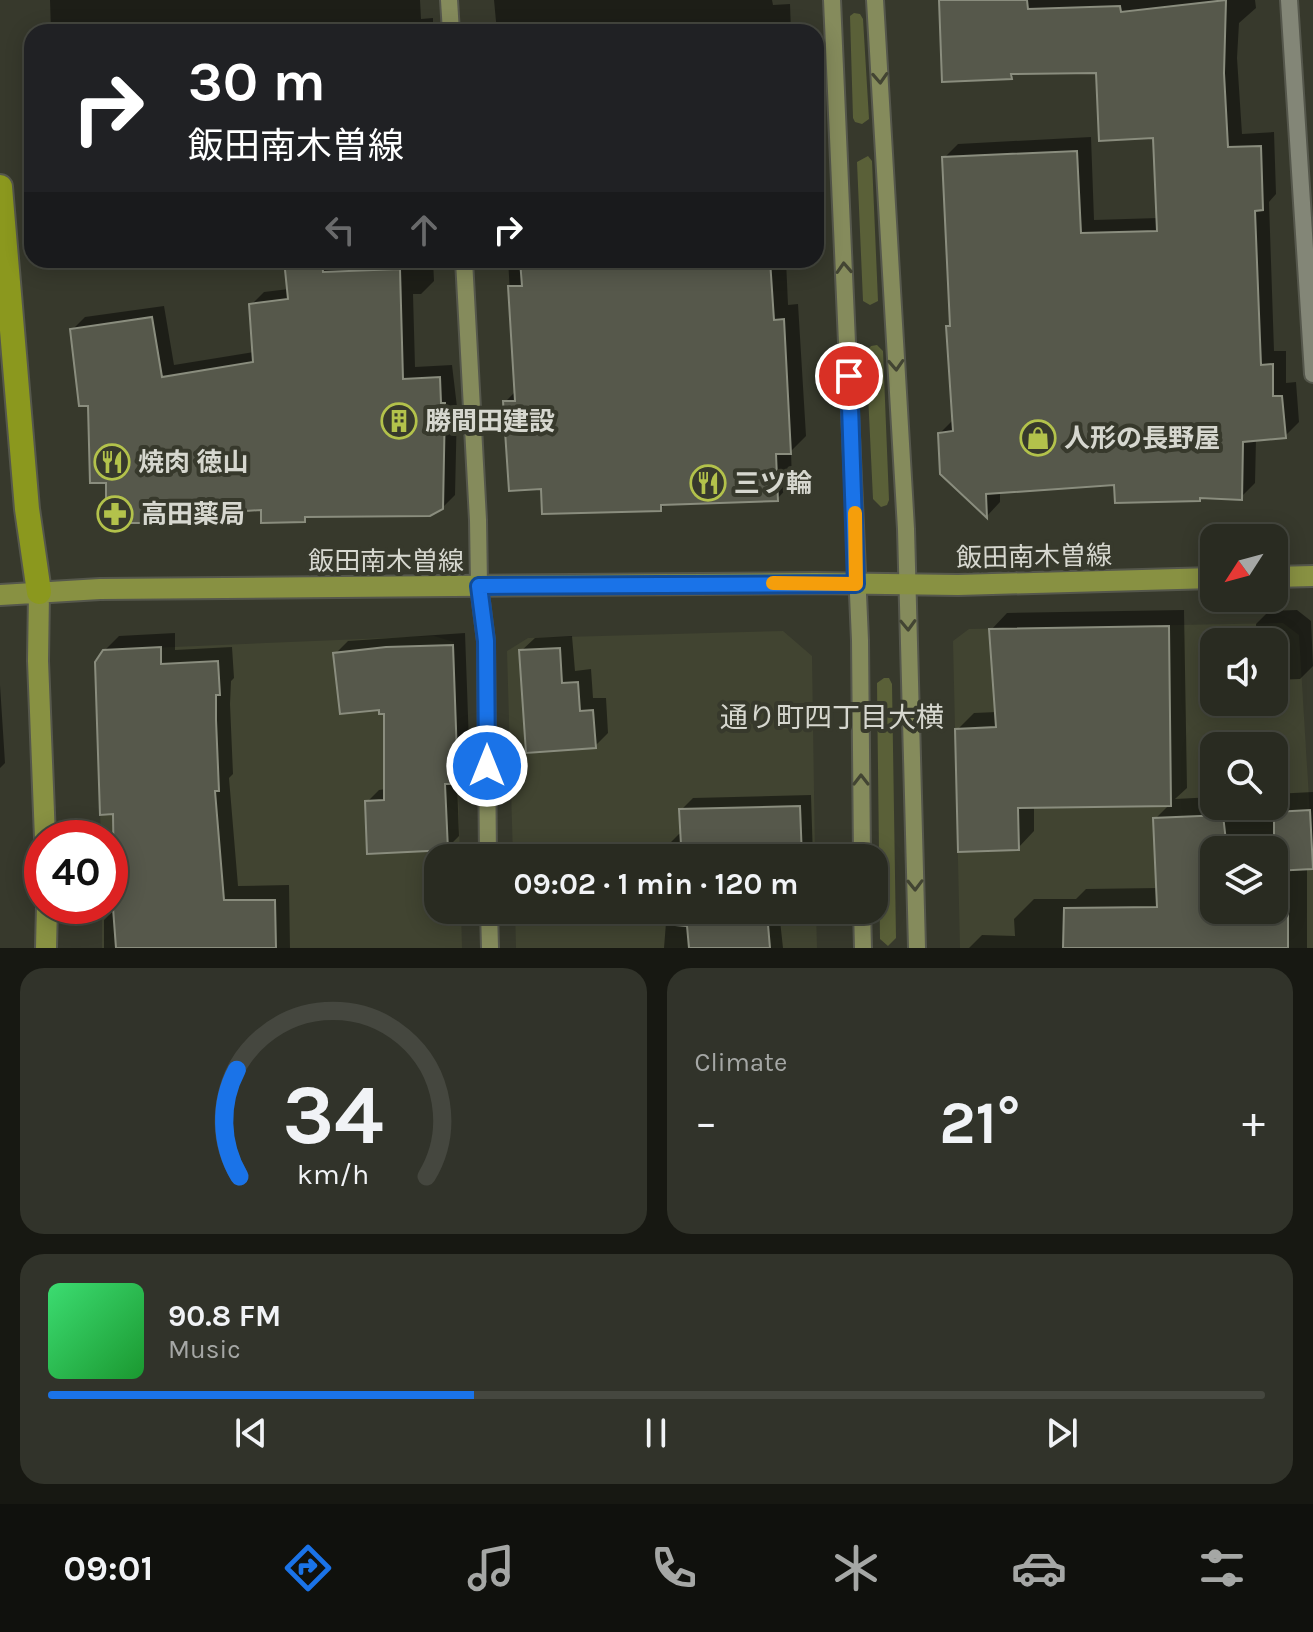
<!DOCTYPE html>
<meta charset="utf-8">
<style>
body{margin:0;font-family:Karla,"Noto Sans JP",sans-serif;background:#31332a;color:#f1f3f6;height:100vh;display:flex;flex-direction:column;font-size:30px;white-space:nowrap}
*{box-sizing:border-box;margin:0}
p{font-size:26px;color:#a5a7a5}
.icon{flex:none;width:44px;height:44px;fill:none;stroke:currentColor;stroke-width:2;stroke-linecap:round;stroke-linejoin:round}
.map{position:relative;height:948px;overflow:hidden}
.side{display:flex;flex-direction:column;gap:20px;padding:20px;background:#171812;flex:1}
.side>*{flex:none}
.top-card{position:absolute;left:24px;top:24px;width:800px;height:244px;border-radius:24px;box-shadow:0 4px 20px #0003,0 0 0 2px #45473f;background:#202124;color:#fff;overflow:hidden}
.needle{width:52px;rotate:234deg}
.fabs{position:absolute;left:1200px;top:524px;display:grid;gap:16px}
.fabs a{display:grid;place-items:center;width:88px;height:88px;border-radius:16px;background:#292b21;box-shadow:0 4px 20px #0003,0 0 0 2px #45473f;font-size:40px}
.speed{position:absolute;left:24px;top:820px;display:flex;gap:16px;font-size:40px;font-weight:700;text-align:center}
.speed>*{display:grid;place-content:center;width:104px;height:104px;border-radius:50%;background:#292b21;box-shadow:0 4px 20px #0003,0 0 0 2px #45473f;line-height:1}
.speed .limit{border:12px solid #d22;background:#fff;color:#111}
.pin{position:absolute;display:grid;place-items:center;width:68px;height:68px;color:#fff;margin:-34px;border:4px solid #fff;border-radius:50%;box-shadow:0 2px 8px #0007}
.me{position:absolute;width:88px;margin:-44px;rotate:0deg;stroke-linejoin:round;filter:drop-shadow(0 0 6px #0008)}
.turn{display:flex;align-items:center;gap:28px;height:168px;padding:0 32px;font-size:36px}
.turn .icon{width:104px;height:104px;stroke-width:2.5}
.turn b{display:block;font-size:56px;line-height:68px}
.lanes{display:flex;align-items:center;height:76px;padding:0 32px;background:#0003;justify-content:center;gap:40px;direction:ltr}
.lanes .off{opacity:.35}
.big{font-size:60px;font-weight:700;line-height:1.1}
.side .widget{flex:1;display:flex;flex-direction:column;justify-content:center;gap:12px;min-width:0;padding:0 28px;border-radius:24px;background:#31332a}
.side .dial{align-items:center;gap:0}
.dial svg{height:208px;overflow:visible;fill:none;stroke:#45473f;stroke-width:7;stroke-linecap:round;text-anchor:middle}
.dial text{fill:#f1f3f6;stroke:none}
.song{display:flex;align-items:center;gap:24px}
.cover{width:96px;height:96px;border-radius:12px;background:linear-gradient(135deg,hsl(140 70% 55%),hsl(130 70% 35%))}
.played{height:8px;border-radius:4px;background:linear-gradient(90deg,#1a73e8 35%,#45473f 35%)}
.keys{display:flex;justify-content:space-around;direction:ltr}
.heat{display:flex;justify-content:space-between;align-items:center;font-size:44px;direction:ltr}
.side .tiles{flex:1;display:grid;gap:20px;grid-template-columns:1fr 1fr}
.widget:last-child{grid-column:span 2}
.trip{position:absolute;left:424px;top:844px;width:464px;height:80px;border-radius:24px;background:#292b21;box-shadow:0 4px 20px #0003,0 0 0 2px #45473f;font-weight:700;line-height:80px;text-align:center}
.menu{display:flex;height:128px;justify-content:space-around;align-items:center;background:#10110d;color:#a5a7a5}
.menu .icon{width:56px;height:56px}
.menu .selected{color:#1a73e8}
.menu b{font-size:36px;color:#f1f3f6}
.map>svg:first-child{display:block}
.built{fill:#414431;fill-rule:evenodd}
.green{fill:#5a6038}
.shadow{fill:#0007;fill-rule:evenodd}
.building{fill:#56584b;stroke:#8a8d7e;stroke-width:2}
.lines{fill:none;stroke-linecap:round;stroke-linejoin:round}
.street-casing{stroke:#55574c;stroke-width:20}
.secondary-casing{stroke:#55574c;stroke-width:20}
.primary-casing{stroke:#55574c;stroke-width:24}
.highway-casing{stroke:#55574c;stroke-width:28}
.street{stroke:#838677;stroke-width:16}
.secondary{stroke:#858b5c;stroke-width:16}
.primary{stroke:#889142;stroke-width:20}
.highway{stroke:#8b981e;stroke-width:24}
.oneway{stroke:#434533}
.route-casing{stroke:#114b97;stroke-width:20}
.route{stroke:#1a73e8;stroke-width:14}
.slow{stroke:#f59e0b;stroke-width:14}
.labels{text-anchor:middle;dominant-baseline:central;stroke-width:8;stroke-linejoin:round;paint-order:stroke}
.poi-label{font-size:26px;font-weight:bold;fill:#d6d7cf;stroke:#37392c;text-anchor:start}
.street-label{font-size:26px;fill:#d6d7cf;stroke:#37392c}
.neighbourhood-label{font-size:28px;fill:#d6d7cf;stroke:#37392c}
</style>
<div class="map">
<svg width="1313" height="948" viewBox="0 0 1313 948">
<rect width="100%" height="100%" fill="#37392c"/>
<path class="built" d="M1283,623L1299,635L1313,864V948H960L953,641L969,629ZM1214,642H1274V702H1214ZM1214,746H1274V806H1214ZM1214,850H1274V910H1214Z
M783,631L812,656L815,858H513L507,651L528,638Z
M434,636L454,642L460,858H438V910H461L462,948H102V906H110V838H101L95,662L103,650Z
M515,910H816L817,948H516Z"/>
<path class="green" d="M854,13L860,14L863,19L869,119L862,124L855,122L853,118L850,16Z
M868,156L872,161L878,301L870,305L863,301L857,162Z
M877,345L883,351L889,500L887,505L881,507L873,499L866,352L871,346Z
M884,678H889L892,684L896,938L888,946L880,939L877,683Z"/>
<path class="shadow" d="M50,0H420L421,19L433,18V32H51Z
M494,0H772L773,5L790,4L791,32H497Z
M940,0H1255L1256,8L1239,23L1237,58L1242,134L1274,132L1276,194L1269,202L1274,351H1286V383L1296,382L1299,422L1285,436L1256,439L1255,483L1241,497L1116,483L1000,491V502L987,516L940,433L954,419L948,327L952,323L944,158L958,144L1091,137L1094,220L1158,218L1155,136L1098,71L1017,72L1011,77Z
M286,260H433L434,281L421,294H413L415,367L452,365L457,407L455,495L442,508L309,515L304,520L263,508L163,514L157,521L108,481L72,330L85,317L164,306L174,365L254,352L251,305L264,292L289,289Z
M508,260H786L788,305L798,304L806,436L791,451L792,483L777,499L667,503L660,509L543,487L505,402L516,391Z
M1184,610L1187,788L1175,799L1214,797V806H1274V794L1313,792V867H1307V948H969L982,935L1015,936L1014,919L1034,899H1076L1086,889L1158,888L1155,819L1170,804L1034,806V831L1018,848L957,730L974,713L997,712L991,630L1007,613ZM1214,850H1274V910H1214Z
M1297,610L1311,621L1313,666L1300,679L1274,680V642H1257L1256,624L1269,611Z
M175,633V650L232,647L234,678L231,681L230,704L233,774L229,778L238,886L289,885L290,948H104V920L115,909L116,880L115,812L104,651L119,636Z
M465,633L470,770L457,782L459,836L447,848L367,802L379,790L386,789V712L335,654L348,641Z
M572,636L575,671L591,669L593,698H606L608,733L595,746L521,651L535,638Z
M0,685L5,763L0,768Z
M811,795L813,858H667V846L679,834H683L681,810L693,798Z
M667,910H795L779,911L783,948H664Z"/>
<path class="building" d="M939,0H1027L1028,9L1120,6L1121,12L1226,0L1224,73L1228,147L1261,146L1263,210L1255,211L1261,365L1273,364V396H1282L1286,438L1243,442L1242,500L1200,498V501L1115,503L1114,485L986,494L987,518L940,474L938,433L953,431L946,326H950L942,157L1077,151L1081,233L1157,231L1153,138L1099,141L1096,73L1011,74L1012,79L942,82Z
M284,260H322L323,272L400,269L403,379L440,377L441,403H445L443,509L430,516L305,517V522L261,523V510L158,517V523H106V483H90L88,406H79L70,329L152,317L162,377L253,362L249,304L288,299Z
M520,260H770L774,320L784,319L791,454H776L778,501L661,505V511L542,514L541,489L509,491L503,401H515L508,286H522Z
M1169,626L1171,806L1018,808L1019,850L958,852L955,729L996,727L989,629Z
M453,645L458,784H445L448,850L367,854L365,801L384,800V714H379V710L340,714L333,653L386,647Z
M161,647V664L218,661L220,695H216V720L219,791H215L224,900H275L276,948H116L111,881H114L113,814L100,815L95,662L103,650Z
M560,648L562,683L578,682L580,711L593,710L596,748L526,753L519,650Z
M800,806L802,858H669L670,845H681L679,809Z
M1310,810L1313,869L1274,871V812Z
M1223,815L1227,850H1214V910L1233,912L1288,909V948H1063L1064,908L1157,907L1153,818Z
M665,910H803V912L767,913L770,948H689L687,926L664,924Z"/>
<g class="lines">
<defs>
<path id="street" d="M1289,0L1313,374"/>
<path id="secondary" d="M449,0L451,32
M832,0L860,640L862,858
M875,0L906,529L917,948
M464,260L478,520L479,586L486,641L488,858
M489,910L490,948
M862,910L863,948"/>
<path id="primary" d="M1274,577L1313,576
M39,592L38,661L45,838
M0,595L100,589L815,583L958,585L1214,578
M46,948L47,906"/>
<path id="highway" d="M0,187L27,509L39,592"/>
</defs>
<use href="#street" class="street-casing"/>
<use href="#secondary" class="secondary-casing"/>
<use href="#primary" class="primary-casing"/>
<use href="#highway" class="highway-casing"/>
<use href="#street" class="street"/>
<use href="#secondary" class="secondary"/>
<use href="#primary" class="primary"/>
<use href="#highway" class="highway"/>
</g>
<defs><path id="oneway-chevron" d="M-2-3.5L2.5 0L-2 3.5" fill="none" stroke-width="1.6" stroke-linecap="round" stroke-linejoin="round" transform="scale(2)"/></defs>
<g class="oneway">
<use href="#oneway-chevron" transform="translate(880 78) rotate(87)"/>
<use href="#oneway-chevron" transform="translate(844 268) rotate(-93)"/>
<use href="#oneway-chevron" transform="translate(896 365) rotate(87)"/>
<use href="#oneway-chevron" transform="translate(908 625) rotate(88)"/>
<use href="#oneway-chevron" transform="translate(861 780) rotate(-90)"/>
<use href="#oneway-chevron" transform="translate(915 885) rotate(89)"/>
</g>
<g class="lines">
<defs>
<path id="route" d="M487,766L486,641L479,586L856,584L849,376"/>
</defs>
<use href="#route" class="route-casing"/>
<use href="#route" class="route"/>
<path class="slow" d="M773,583L856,584L855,513"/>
</g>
<defs>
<symbol id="building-ring" viewBox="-11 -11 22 22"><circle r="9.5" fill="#37392c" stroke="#b3c24b" stroke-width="1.5"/><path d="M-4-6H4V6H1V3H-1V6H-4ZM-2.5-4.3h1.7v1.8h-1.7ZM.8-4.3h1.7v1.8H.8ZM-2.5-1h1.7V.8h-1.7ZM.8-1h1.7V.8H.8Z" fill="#b3c24b"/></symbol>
<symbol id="shop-ring" viewBox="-11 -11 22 22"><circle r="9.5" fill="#37392c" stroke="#b3c24b" stroke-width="1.5"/><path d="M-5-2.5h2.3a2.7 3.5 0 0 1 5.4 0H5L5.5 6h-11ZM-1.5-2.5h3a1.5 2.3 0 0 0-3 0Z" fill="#b3c24b"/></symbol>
<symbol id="restaurant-ring" viewBox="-11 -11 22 22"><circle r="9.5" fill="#37392c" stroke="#b3c24b" stroke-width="1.5"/><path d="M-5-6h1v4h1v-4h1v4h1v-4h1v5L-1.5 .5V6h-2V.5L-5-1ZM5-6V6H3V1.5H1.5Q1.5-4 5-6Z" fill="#b3c24b"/></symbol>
<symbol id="pharmacy-ring" viewBox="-11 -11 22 22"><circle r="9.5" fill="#37392c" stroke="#b3c24b" stroke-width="1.5"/><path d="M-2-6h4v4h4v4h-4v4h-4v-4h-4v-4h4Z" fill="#b3c24b"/></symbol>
</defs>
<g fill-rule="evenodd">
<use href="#building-ring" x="379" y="401" width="40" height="40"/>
<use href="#shop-ring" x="1018" y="418" width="40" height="40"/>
<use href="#restaurant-ring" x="92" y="442" width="40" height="40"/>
<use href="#restaurant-ring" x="688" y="463" width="40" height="40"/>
<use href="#pharmacy-ring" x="95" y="494" width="40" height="40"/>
</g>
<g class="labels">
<g class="poi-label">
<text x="425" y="421">勝間田建設</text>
<text x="1064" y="438">人形の長野屋</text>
<text x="138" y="462">焼肉 徳山</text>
<text x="734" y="483">三ツ輪</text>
<text x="141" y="514">高田薬局</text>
</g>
<g class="street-label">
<text transform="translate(1034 557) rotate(-1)">飯田南木曽線</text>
<text x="386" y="561">飯田南木曽線</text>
</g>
<g class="neighbourhood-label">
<text x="832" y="717">通り町四丁目大横</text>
</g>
</g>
</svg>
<div class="fabs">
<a><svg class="needle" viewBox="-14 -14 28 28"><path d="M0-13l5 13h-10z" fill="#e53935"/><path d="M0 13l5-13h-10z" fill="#a5a7a5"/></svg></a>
<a><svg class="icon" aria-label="sound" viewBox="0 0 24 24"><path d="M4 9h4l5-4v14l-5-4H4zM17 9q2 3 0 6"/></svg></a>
<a><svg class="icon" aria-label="search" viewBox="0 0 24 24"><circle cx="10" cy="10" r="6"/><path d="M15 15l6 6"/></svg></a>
<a><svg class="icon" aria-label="layers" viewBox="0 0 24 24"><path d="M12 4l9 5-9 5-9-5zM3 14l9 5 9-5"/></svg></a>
</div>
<div class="speed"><div class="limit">40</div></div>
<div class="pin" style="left:849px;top:376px;background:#d93025"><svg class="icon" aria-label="arrive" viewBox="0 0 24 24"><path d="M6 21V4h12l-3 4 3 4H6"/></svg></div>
<svg class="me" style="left:487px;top:766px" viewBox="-20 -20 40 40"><circle r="17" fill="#1a73e8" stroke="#fff" stroke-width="3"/><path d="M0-11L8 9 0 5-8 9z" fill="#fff"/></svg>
<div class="trip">09:02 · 1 min · 120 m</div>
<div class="top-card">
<div class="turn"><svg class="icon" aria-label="right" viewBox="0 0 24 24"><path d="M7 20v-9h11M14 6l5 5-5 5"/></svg><div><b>30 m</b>飯田南木曽線</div></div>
<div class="lanes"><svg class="icon off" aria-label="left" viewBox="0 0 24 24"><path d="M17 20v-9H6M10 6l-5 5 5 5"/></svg><svg class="icon off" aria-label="ahead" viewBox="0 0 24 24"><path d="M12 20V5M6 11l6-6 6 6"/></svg><svg class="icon" aria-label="right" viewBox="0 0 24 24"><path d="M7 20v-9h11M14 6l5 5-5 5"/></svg></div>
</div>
</div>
<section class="side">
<div class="tiles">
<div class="widget dial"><svg viewBox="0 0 100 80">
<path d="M14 69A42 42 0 1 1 86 69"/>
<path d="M14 69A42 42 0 0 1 13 28" stroke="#1a73e8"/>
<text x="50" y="56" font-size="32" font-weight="700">34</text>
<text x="50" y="72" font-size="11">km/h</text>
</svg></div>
<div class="widget"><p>Climate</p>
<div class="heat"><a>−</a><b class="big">21°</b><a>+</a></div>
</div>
<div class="widget">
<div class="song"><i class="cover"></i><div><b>90.8 FM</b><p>Music</p></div></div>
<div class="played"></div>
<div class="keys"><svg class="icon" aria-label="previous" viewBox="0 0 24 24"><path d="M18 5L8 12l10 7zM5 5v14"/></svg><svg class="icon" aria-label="pause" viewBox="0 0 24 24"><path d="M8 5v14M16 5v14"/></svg><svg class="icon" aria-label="next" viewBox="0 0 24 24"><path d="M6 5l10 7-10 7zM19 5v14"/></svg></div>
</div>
</div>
</section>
<nav class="menu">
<b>09:01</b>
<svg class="icon selected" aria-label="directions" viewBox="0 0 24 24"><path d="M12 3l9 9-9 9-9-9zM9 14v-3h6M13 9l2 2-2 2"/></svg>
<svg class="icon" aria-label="music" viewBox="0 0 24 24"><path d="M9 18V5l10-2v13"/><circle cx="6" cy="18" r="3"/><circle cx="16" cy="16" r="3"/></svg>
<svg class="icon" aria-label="phone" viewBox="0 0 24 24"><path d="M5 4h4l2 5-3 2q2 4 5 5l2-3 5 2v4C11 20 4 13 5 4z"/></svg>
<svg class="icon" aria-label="climate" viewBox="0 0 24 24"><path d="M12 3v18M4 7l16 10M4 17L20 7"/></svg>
<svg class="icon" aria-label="car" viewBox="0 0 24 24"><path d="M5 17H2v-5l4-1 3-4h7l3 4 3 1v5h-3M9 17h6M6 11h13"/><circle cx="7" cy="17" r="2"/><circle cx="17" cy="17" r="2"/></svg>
<svg class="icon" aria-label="filters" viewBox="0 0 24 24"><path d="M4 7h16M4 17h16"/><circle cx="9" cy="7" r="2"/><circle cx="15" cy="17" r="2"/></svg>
</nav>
